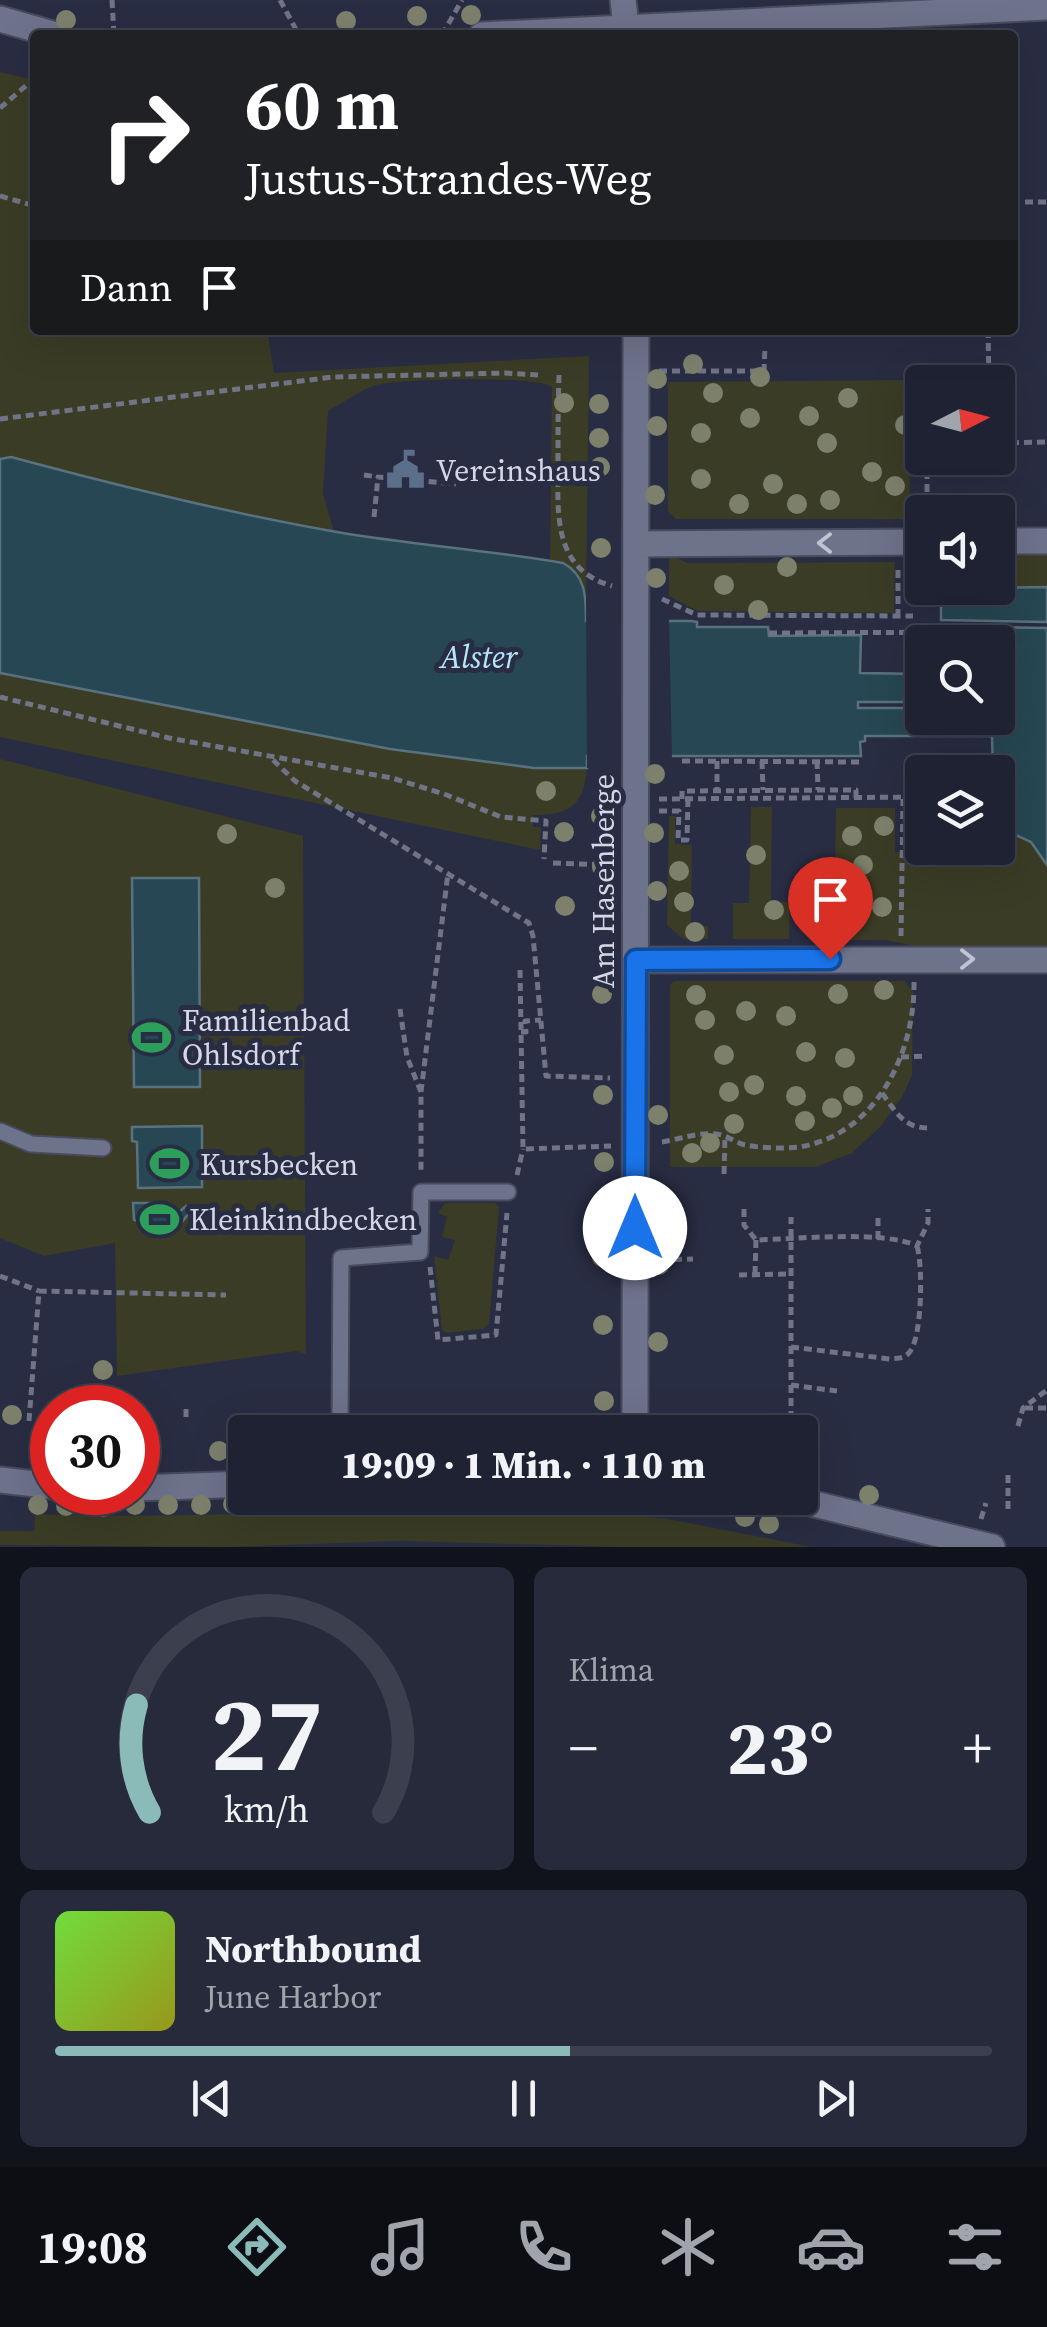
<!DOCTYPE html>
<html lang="de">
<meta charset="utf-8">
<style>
body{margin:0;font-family:"Source Serif 4",serif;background:#272a3a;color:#f1f3f6;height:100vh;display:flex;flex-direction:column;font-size:38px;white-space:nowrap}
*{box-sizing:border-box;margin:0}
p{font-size:32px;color:#a1a4ac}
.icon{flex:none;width:55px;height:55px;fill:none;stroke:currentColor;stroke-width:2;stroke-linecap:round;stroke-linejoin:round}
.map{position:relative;height:1547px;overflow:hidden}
.panel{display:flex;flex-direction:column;gap:20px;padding:20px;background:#11131c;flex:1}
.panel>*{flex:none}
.hud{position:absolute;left:30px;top:30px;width:988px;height:305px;border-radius:10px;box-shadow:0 10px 40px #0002,0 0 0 2px #3c3f4d;background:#202124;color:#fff;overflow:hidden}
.needle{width:65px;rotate:84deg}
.fabs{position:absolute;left:905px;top:365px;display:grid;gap:20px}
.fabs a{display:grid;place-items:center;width:110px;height:110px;border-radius:10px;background:#1f2232;box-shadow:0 10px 40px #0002,0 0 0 2px #3c3f4d;font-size:50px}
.speed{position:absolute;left:30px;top:1385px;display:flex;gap:20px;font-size:50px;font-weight:700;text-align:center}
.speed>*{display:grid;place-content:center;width:130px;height:130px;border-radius:50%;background:#1f2232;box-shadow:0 10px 40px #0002,0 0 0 2px #3c3f4d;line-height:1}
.speed .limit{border:15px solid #d22;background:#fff;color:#111}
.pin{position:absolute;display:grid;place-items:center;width:85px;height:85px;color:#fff;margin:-102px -42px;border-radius:50% 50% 50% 0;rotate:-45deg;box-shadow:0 0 10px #0007}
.pin .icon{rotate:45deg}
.me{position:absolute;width:110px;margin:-55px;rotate:0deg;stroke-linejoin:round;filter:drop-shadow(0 0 8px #0008)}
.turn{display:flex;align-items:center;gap:35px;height:210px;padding:0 50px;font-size:45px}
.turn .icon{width:130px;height:130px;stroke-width:2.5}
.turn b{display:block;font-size:70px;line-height:85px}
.then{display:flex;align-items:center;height:95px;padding:0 50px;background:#0003;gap:20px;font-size:38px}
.big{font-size:75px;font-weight:800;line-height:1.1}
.panel .card{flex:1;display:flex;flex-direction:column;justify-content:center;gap:15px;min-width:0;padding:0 35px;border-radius:15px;background:#272a3a}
.panel .dial{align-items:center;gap:0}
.dial svg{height:260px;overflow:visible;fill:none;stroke:#3c3f4d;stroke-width:7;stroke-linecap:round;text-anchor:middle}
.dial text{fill:#f1f3f6;stroke:none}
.song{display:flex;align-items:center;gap:30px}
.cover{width:120px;height:120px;border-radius:15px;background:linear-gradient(135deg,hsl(100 70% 55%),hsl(60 70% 35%))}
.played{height:10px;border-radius:5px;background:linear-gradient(90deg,#8bbbb9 55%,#3c3f4d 55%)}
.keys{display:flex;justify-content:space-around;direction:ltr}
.heat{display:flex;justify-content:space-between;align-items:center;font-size:55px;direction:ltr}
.panel .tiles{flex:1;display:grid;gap:20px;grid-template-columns:1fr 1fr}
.card:last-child{grid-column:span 2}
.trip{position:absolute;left:228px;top:1415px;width:590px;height:100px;border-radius:10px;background:#1f2232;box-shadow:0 10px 40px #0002,0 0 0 2px #3c3f4d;font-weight:800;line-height:100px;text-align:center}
.dock{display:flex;height:160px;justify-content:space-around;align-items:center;background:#0c0e14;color:#a1a4ac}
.dock .icon{width:70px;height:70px}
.dock .current{color:#8bbbb9}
.dock b{font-size:45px;color:#f1f3f6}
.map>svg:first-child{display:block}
.green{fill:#3a3c25}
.water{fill:#264753;stroke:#5a727f;stroke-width:2.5}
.pier{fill:#292d43}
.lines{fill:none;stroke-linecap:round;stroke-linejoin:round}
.service-casing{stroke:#484b5e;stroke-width:19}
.minor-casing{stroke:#484b5e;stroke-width:29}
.tertiary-casing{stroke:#484b5e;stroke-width:29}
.path{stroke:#707486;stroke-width:5;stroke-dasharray:8 5;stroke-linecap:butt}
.service{stroke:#6e738c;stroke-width:15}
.minor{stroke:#6e738c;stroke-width:25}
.tertiary{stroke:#6e738c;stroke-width:25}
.tree{fill:#7d816c}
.oneway{stroke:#c0c3d3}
.route-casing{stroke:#114b97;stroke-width:25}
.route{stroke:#1a73e8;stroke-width:18}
.labels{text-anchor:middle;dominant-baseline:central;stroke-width:10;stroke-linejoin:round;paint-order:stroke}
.poi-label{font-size:30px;fill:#d4d7e5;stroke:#292d43;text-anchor:start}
.street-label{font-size:30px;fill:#d4d7e5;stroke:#292d43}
.water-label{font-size:32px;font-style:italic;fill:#b4e7fb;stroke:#292d43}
</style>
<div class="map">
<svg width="1047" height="1547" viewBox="0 0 1047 1547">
<rect width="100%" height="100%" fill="#292d43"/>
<path class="green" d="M0,72L35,80V330L268,336L274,373L589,356L586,597C581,577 570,565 550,561L552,387C537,375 398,379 376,385C360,390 343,403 328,411L323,494L334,532L149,494L11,457L0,459Z
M909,380L910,519H676L668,511V382Z
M1047,551V587L982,588L941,596V588H998V553Z
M669,554L687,563L895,562L894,613L698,611L669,596Z
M0,673L390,749L534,768H587C584,806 569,815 533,815V827H541L540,850L0,737Z
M0,759L303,836L306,1354L296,1351L117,1376L115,1243L44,1256L0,1238Z
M998,802H1002L1003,829L1031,842L1047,865V950H934L885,940H814V927H834L836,808H895V852H912L922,841V848H998Z
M751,807H772L771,902H790L789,939H733V903H749Z
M669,816H675V844L692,845L691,925L708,926V939H683L667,925Z
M674,981H905L913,992L912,1075L902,1097L880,1127L852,1153L816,1167H670V985Z
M445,1203H495L499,1207L489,1324L483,1329L446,1333L442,1330L434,1256L448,1260L455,1240L442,1237L447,1217L438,1213Z
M511,1504L668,1519L812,1547H626L401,1541L225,1547L0,1545V1531H34L35,1514C194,1520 352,1508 511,1504Z"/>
<path class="water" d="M11,457C119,486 227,513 337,532C412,545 488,550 563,563C586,575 586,597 586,621H692L697,622V627H768L769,636L861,635L860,673L922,674V702H858V708H922V718H998V642H951L953,635H986L987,627L1047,628V865L1031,842L1003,829L1002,786L998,785V772H993L992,736H865V741L860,742L861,756H587V768H534L390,749L0,673V459Z
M1047,587V622L941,620V596L982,588Z
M132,878H199L200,1087H134Z
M202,1126V1187L138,1188L137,1142L132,1141V1127Z
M133,1203H157L179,1212L186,1206L190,1212L174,1232L163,1236L150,1222L134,1220Z"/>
<path class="pier" d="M586,597H591V616L669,617L672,761H592V768H587Z"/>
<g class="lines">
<defs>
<path id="service" d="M0,1131L31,1144L103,1148
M340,1432L341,1258L420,1252L421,1192H508"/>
<path id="minor" d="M623,0L627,35
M998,541H1047
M636,544L922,542
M636,960H1047
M635,1432L636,330
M0,1480L52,1486
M138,1488L245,1484
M789,1498L992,1547"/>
<path id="tertiary" d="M0,19L56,35
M482,35L1047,7"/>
</defs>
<use href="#service" class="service-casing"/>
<use href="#minor" class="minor-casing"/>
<use href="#tertiary" class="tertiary-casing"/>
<path class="path" d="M112,0L114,35
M280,0L299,35
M442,35L462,0
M0,108L35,78
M0,196L35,206
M1012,202H1047
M988,330L989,382
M659,371H764L765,346
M559,375C558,404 558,433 558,462C558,513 552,569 612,586
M0,419L333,377L505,373L538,375
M998,443L1047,442
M927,458V512
M364,475L378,477
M943,495V512
M374,517L378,477L456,484
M662,599L697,615L913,616
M898,617V565
M769,633L987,632
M0,697L169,738L392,778L444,794L501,817L546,821L544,859
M273,760L295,781L529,923L533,936L546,1076L610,1078
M682,761L860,762
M717,761V790
M762,761L763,790
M817,761L818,790
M659,799L922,797
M682,799V791L835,790H856V799
M659,811H679L678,840H687L688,799
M553,863L612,865
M901,936L903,799
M520,970L523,1149L611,1146
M400,1009L407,1057L421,1092V1174
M521,1032H526L525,1021L541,1020
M901,1057L927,1056
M421,1092L448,873
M882,1093C896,1112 903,1127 927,1128
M662,1142C680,1139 698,1132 716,1134C727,1135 734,1142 745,1145C761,1148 782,1149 799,1147C876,1135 915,1053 914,982
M724,1174L725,1137
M517,1175L523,1149
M744,1209V1225L756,1240C795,1239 885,1230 917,1246L928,1223V1209
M878,1239V1217
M661,1260L693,1259
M430,1267L438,1340L496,1335L507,1213
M755,1274L756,1240
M739,1275L791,1274
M0,1276L39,1291
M791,1347L890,1359C898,1358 906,1359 911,1350C922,1333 923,1265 917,1246
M791,1385L837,1391
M1025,1408H1047
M186,1409V1420
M29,1421L39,1291L226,1295
M1018,1426L1023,1408L1047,1390
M791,1432V1217
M1008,1509V1475
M981,1519L986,1503"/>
<use href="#service" class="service"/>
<use href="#minor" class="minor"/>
<use href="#tertiary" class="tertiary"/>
</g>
<g class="tree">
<circle cx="471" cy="15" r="10"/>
<circle cx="417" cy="16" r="10"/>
<circle cx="66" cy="20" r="10"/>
<circle cx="346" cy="21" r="10"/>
<circle cx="693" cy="364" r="10"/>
<circle cx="760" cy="377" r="10"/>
<circle cx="657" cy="379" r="10"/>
<circle cx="713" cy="393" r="10"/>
<circle cx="848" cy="398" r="10"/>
<circle cx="564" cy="403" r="10"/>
<circle cx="599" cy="404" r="10"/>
<circle cx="809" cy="416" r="10"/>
<circle cx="750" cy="418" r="10"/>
<circle cx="905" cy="425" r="10"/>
<circle cx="657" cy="426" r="10"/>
<circle cx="701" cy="433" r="10"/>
<circle cx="599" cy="438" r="10"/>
<circle cx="827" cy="443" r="10"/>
<circle cx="600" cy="467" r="10"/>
<circle cx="872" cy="472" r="10"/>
<circle cx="701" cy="479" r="10"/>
<circle cx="773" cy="484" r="10"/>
<circle cx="895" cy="486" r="10"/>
<circle cx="655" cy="495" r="10"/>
<circle cx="830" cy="500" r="10"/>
<circle cx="739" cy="504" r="10"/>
<circle cx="797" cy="504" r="10"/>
<circle cx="601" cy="548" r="10"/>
<circle cx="787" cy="567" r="10"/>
<circle cx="656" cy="578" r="10"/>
<circle cx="724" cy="585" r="10"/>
<circle cx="758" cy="610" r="10"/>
<circle cx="655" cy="774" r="10"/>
<circle cx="546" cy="791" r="10"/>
<circle cx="601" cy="816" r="10"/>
<circle cx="884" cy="826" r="10"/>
<circle cx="564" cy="832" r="10"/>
<circle cx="654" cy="833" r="10"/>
<circle cx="227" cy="834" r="10"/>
<circle cx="852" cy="836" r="10"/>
<circle cx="756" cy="855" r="10"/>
<circle cx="863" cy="865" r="10"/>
<circle cx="602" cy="867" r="10"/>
<circle cx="679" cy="871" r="10"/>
<circle cx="275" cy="888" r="10"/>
<circle cx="657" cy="891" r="10"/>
<circle cx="684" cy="902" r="10"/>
<circle cx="565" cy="906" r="10"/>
<circle cx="882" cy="907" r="10"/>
<circle cx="774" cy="910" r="10"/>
<circle cx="847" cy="914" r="10"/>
<circle cx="695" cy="932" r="10"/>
<circle cx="884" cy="990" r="10"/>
<circle cx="602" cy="994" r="10"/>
<circle cx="838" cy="994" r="10"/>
<circle cx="696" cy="995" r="10"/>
<circle cx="746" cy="1011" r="10"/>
<circle cx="786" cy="1016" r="10"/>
<circle cx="705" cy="1020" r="10"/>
<circle cx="806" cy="1052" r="10"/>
<circle cx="724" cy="1055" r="10"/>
<circle cx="845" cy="1058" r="10"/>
<circle cx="754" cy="1085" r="10"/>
<circle cx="729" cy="1092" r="10"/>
<circle cx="603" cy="1095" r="10"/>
<circle cx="796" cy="1096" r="10"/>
<circle cx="853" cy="1096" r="10"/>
<circle cx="832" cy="1108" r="10"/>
<circle cx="658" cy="1115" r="10"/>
<circle cx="805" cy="1121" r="10"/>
<circle cx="734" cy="1124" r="10"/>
<circle cx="710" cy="1143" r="10"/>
<circle cx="692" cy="1153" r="10"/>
<circle cx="604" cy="1162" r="10"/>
<circle cx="655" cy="1192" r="10"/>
<circle cx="603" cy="1206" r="10"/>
<circle cx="602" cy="1257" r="10"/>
<circle cx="659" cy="1265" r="10"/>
<circle cx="603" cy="1325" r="10"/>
<circle cx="658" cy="1342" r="10"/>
<circle cx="103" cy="1370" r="10"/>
<circle cx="604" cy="1401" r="10"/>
<circle cx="12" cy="1415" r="10"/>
<circle cx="152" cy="1451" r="10"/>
<circle cx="219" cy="1451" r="10"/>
<circle cx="869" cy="1495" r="10"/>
<circle cx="233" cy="1504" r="10"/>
<circle cx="38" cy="1505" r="10"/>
<circle cx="135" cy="1505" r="10"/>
<circle cx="168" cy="1505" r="10"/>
<circle cx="201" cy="1505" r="10"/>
<circle cx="66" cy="1506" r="10"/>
<circle cx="103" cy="1507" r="10"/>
<circle cx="745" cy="1517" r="10"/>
<circle cx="769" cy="1524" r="10"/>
</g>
<defs><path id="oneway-chevron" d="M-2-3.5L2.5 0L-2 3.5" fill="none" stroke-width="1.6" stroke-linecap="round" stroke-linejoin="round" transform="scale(2.5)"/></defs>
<g class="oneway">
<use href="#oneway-chevron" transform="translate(825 543) rotate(180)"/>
<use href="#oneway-chevron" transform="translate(967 959)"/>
</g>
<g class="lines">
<defs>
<path id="route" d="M635,1228L636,960L830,959"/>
</defs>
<use href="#route" class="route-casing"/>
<use href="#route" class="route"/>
</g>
<defs>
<symbol id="civic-bare" viewBox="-9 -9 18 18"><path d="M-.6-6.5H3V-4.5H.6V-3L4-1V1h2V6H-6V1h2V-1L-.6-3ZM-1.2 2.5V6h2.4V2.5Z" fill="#5c6f8a" stroke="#292d43" stroke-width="2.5" paint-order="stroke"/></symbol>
<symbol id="stadium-bare" viewBox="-9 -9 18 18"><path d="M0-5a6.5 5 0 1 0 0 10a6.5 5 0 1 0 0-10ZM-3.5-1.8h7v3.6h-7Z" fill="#2e9e5b" stroke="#292d43" stroke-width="2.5" paint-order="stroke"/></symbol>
</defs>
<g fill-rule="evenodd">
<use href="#civic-bare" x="378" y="442" width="55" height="55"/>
<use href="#stadium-bare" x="124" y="1010" width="55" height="55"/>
<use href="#stadium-bare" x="142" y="1136" width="55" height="55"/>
<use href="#stadium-bare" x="132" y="1192" width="55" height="55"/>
</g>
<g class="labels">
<g class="poi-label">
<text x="436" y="470">Vereinshaus</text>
<text x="182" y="1020">Familienbad<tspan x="182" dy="34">Ohlsdorf</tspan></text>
<text x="200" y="1164">Kursbecken</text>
<text x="189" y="1219">Kleinkindbecken</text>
</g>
<g class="street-label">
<text transform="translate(603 881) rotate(-90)">Am Hasenberge</text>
</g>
<g class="water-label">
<text x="479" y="657">Alster</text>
</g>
</g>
</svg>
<div class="fabs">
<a><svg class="needle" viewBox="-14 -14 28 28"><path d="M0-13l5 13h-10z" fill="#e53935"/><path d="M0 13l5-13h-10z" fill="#a1a4ac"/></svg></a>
<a><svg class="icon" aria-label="sound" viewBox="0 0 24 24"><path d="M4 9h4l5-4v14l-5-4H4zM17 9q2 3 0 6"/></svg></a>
<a><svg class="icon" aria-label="search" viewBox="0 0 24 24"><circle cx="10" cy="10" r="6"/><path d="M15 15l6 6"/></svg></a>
<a><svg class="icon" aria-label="layers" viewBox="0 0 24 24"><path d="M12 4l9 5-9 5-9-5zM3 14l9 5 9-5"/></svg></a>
</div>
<div class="speed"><div class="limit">30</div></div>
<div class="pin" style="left:830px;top:959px;background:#d93025"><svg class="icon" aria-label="arrive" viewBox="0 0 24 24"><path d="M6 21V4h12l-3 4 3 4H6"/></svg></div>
<svg class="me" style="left:635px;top:1228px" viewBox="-20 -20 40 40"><circle r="19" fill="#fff"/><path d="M0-13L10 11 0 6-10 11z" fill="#1a73e8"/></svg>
<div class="trip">19:09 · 1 Min. · 110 m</div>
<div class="hud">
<div class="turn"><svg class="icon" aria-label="right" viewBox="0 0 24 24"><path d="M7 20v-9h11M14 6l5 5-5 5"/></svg><div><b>60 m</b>Justus-Strandes-Weg</div></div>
<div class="then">Dann<svg class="icon" aria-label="arrive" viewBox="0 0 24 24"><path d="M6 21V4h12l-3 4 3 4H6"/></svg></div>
</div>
</div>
<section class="panel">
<div class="tiles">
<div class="card dial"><svg viewBox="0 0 100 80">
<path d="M14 69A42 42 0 1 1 86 69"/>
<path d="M14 69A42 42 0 0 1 10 36" stroke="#8bbbb9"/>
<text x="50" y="56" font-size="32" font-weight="700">27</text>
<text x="50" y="72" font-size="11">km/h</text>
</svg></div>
<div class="card"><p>Klima</p>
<div class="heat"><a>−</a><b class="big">23°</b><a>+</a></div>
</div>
<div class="card">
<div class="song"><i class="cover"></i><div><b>Northbound</b><p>June Harbor</p></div></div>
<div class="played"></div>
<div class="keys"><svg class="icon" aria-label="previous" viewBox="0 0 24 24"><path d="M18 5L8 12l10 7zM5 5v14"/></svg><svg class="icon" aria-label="pause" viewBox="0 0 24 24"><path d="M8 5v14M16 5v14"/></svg><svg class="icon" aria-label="next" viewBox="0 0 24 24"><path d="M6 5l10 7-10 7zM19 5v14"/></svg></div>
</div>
</div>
</section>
<nav class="dock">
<b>19:08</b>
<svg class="icon current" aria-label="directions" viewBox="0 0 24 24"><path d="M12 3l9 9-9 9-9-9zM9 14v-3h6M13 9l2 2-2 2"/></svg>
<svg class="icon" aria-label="music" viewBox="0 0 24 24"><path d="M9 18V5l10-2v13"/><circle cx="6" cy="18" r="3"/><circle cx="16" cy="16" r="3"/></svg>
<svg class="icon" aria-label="phone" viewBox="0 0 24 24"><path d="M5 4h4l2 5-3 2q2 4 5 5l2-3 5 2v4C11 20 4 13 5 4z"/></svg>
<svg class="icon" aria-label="climate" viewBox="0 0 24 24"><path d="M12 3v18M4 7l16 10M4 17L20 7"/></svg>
<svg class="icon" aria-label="car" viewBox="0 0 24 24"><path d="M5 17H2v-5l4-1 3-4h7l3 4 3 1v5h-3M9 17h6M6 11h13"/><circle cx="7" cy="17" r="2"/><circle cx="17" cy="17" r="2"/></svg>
<svg class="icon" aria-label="filters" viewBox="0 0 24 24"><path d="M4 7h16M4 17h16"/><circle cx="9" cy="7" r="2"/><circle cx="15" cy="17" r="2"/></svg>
</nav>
